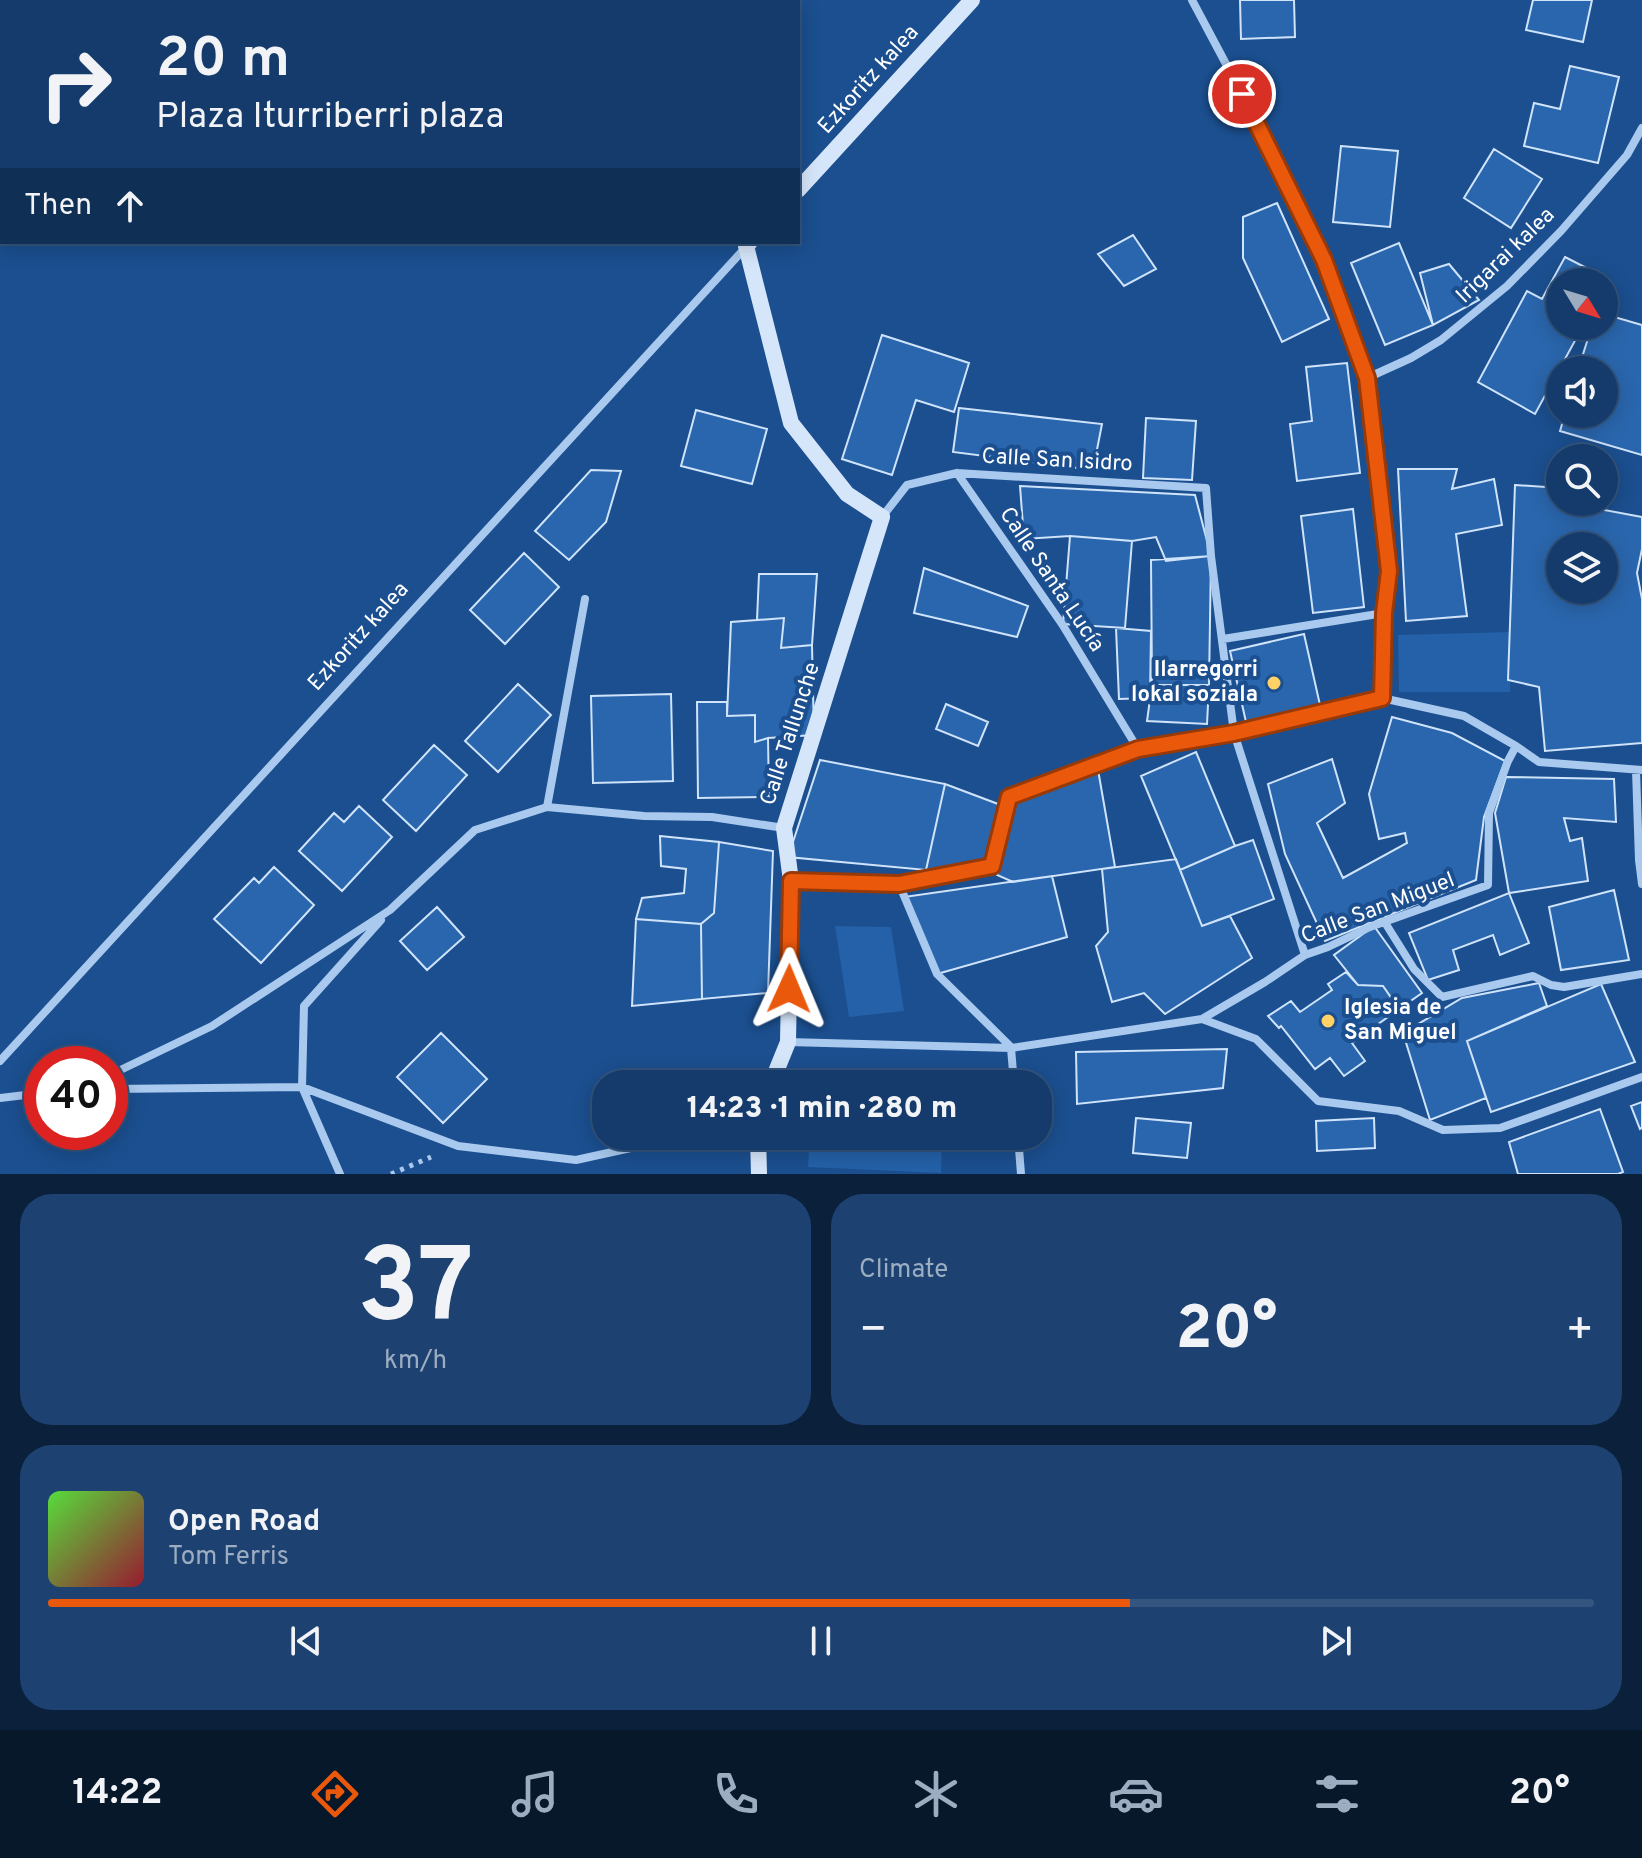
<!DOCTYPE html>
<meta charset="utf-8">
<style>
body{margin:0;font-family:Overpass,sans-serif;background:#1d4271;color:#f1f3f6;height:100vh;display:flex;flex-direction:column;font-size:30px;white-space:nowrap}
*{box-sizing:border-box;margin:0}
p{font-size:26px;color:#9dadc1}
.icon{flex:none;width:44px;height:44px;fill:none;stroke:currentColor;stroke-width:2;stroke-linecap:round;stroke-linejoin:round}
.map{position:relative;height:1174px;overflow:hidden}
.panel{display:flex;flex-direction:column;gap:20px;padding:20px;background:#0b203b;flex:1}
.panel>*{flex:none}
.hud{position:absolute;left:0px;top:0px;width:800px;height:244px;box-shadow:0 4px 20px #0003,0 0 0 2px #33557e;background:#143b6b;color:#f1f3f6;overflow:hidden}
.needle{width:52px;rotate:128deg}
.buttons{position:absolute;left:1546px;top:268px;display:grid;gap:16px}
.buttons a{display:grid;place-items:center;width:72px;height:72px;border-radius:50%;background:#143b6b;box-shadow:0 4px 20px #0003,0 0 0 2px #33557e;font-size:40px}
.speed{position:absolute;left:24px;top:1046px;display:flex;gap:16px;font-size:40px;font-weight:700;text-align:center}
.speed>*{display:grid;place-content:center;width:104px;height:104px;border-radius:50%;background:#143b6b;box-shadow:0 4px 20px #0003,0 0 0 2px #33557e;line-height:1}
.speed .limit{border:12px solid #d22;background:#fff;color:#111}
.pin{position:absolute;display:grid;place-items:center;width:68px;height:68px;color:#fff;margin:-34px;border:4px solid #fff;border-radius:50%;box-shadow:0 2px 8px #0007}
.me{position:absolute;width:88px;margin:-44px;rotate:1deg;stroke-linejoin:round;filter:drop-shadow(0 0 6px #0008)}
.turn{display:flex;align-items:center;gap:28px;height:168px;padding:0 24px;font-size:36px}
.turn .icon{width:104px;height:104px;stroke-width:2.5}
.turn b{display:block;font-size:56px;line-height:68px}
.then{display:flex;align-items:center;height:76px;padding:0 24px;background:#0003;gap:16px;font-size:30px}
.big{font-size:60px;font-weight:800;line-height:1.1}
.panel .tile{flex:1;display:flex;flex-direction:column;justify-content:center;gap:12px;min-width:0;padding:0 28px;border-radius:32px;background:#1d4271}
.panel .dial{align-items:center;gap:0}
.dial b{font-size:104px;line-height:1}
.song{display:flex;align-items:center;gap:24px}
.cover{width:96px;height:96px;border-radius:12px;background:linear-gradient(135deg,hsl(110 70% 55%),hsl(350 70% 35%))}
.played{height:8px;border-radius:4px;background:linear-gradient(90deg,#ea580c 70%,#33557e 70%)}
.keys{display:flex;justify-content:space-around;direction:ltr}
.heat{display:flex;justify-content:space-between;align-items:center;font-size:44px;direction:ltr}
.panel .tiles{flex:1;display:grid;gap:20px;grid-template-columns:1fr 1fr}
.tile:last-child{grid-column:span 2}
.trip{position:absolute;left:592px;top:1070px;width:460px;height:80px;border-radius:32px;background:#143b6b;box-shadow:0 4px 20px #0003,0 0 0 2px #33557e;font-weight:800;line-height:80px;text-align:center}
.dock{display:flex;height:128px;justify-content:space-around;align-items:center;background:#08182b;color:#9dadc1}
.dock .icon{width:56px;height:56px}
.dock .on{color:#ea580c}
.dock b{font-size:36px;color:#f1f3f6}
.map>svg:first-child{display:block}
.green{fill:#2461a8}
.building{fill:#2a66ad;stroke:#cfe3fa;stroke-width:2;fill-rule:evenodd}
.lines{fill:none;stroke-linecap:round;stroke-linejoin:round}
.path{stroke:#a9c9ee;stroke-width:5;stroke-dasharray:4 6;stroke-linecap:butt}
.lane{stroke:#a9c9ee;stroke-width:6}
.street{stroke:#a9c9ee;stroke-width:8}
.secondary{stroke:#d6e6fa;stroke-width:16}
.route-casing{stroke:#983908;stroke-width:20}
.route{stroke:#ea580c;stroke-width:14}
.poi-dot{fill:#ffd166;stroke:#1b4f8f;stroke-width:3}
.labels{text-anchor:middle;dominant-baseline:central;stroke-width:8;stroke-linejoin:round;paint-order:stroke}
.street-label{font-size:22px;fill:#fff;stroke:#1b4f8f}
.poi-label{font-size:22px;font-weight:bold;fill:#fff;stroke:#1b4f8f;text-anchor:end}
</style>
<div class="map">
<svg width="1642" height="1174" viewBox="0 0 1642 1174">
<rect width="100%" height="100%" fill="#1b4f8f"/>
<path class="green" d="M1510,632V692H1399L1398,635Z
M835,926L891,927L904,1011L849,1017Z
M810,1136H942L941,1173L808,1167Z"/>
<path class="building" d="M1240,0H1294L1295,37L1241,39Z
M1533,0H1592L1583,42L1526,30Z
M1570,66L1619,77L1598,163L1524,146L1534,103L1560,109Z
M1341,146L1398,151L1390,227L1333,222Z
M1494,149L1542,179L1511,228L1464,198Z
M1277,203L1329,319L1282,342L1243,258V217Z
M1133,235L1156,269L1124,286L1098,254Z
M1399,243L1433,325L1385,345L1351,263Z
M1565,257L1608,279L1604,287V282H1560V326H1583L1535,414L1478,382L1527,291L1542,299Z
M1449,264L1479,300L1433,325L1420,273Z
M1604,314L1642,325V455L1560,431L1565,414H1604V370H1578L1592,326H1604Z
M882,335L969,363L954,412L916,400L892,475L842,459Z
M1347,363L1360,473L1297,481L1290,424L1312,421L1306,367Z
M959,408L1102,424L1093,470L953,452Z
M696,410L767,429L752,484L681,466Z
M1146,418L1196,421L1192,480L1143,478Z
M1398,469H1457L1452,489L1494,479L1502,525L1456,534L1467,616L1406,621Z
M591,470L621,471L606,522L569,560L535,531Z
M1515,485L1560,488V502H1583V506L1642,517V549L1637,573L1642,599V743L1545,751L1539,687L1508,680ZM1560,546H1604V590H1560Z
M1020,486L1195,495L1211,556L1166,561L1156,537L1132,541L1070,536L1024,539Z
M1353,509L1364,607L1313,613L1301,516Z
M1070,536L1132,541L1125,628L1063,624Z
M524,553L559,587L505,644L470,610Z
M1211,556L1209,685H1152L1151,560Z
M924,568L1028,606L1017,637L914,613Z
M759,574H817L812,645L781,648L784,618L757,620Z
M784,618L781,648L812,645L814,735L768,738L755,742V715L727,716L731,622Z
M1116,628L1151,631L1150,698L1119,699Z
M1304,634L1320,705L1246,722L1230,651Z
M518,684L551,715L498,772L465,741Z
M1152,685H1209L1207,724L1147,721Z
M671,694L673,781L593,783L591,696Z
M697,702H727V716L755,715V742L768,738L769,797L698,798Z
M946,704L988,722L978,746L936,729Z
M1392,717L1452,733L1505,761L1484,817L1476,880L1325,941L1285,854L1268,784L1332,759L1345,803L1317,823L1343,878L1407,843L1405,833L1379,839L1369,794Z
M434,745L467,775L416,831L383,800Z
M1196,752L1235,846L1180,870L1141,776Z
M820,760L945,784L926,870L788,857Z
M1097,764L1115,867L1013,882L997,875L1009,797Z
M1506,777L1614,779L1616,822L1564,818L1570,841L1582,838L1588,881L1509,893L1495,813Z
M945,784L1006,807L992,866L926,870Z
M359,806L392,837L342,891L299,851L334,813L344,822Z
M660,836L719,842L714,913L701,924L636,919L642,898L684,893L686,869L661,866Z
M1253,840L1274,899L1202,926L1180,870L1235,846Z
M719,842L773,851L768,993L702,999L701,924L714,913Z
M1176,859L1202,926L1230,916L1252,958L1165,1014L1144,993L1112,1002L1096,946L1108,932L1102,869Z
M274,867L314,905L261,963L214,919L254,878L259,883Z
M1052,876L1067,937L937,974L904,897Z
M1614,890L1629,960L1561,970L1549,907Z
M1509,893L1529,943L1500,955L1493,935L1453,950L1459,970L1428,980L1409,933Z
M437,907L464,937L427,970L400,941Z
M636,919L701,924L702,999L632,1006Z
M1374,926L1422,993L1399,1009L1383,986L1358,985L1334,955Z
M1346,972L1358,985L1383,986L1399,1009L1352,1043L1365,1061L1344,1076L1330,1058L1315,1069L1281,1026L1279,1028L1268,1016L1291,1001L1300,1012L1332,990L1328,984Z
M1539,983L1547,1006L1467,1041L1486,1098L1430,1120L1403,1033L1462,998Z
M1601,984L1635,1062L1491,1112L1467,1041Z
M441,1033L487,1079L443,1123L397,1077Z
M1227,1049L1223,1088L1077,1104L1076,1052Z
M1642,1102V1128L1640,1129L1631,1106Z
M1600,1109L1623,1172L1618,1174H1518L1509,1142Z
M1136,1118L1191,1123L1187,1158L1133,1153Z
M1374,1118L1375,1148L1317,1151L1316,1121Z"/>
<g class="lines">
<path class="path" d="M391,1174L431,1157"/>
<path class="lane" d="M730,2L731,0"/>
<path class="street" d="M1192,0L1242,94L1324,260L1367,378L1389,571L1384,613L1382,698
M1367,378L1411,358L1441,340L1507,286L1561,231L1627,155L1642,128
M957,473L1062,624L1138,749
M882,517L907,485L957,473L1206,488L1211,556L1234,733L1305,955
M1223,639L1384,613
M1636,770L1639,860L1642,884
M547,807L585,599
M792,881L899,884L992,866L1009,797L1138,749L1234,733L1382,698L1464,716L1516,746L1539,762L1642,770
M899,884L937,974L1011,1047
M1384,921L1414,969L1442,997L1533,976L1551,985L1564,987L1642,974
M1202,1019L1256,1039L1318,1101L1399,1111L1443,1130L1500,1128L1642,1077
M788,1042L1011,1048L1202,1019L1265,982L1305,955L1328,947L1370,927L1488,885L1489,813L1508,761L1516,746
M1011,1048L1014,1084
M0,1061L746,247
M110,1075L212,1026L390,910L475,830L547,807L644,816L712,817L784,828
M110,1089L302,1087L458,1146L576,1160L685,1136
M0,1098L42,1093
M1018,1136L1021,1174
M340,1174L302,1087L304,1006L381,920"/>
<path class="secondary" d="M798,190L972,0
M750,242L746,246L791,423L847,494L882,517L784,828L791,881L788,1042L771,1084
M758,1136L759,1174"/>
</g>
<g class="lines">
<defs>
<path id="route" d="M789,989L791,881L899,884L992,866L1009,797L1138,749L1234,733L1382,698L1384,613L1389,571L1367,378L1324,260L1242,94"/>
</defs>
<use href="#route" class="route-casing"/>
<use href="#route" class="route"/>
</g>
<g class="poi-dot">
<circle cx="1274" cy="683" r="8"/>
<circle cx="1328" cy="1021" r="8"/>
</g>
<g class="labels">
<g class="street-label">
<text transform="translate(869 80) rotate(-48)">Ezkoritz kalea</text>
<text transform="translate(1506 256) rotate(-44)">Irigarai kalea</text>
<text transform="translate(1057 461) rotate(3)">Calle San Isidro</text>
<text transform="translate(1051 580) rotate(56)">Calle Santa Lucía</text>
<text transform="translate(359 637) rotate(-48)">Ezkoritz kalea</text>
<text transform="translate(791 734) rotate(-72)">Calle Tallunche</text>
<text transform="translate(1378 909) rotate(-21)">Calle San Miguel</text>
</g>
<g class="poi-label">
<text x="1258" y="670">Ilarregorri<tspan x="1258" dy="25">lokal soziala</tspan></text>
<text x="1344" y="1008" text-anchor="start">Iglesia de<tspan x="1344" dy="25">San Miguel</tspan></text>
</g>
</g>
</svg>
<div class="buttons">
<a><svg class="needle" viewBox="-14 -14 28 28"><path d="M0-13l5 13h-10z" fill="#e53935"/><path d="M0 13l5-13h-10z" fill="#9dadc1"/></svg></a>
<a><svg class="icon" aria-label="sound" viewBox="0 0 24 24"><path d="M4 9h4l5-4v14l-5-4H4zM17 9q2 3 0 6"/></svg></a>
<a><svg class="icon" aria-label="search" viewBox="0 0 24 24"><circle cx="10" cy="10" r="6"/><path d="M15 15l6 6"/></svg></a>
<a><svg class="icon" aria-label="layers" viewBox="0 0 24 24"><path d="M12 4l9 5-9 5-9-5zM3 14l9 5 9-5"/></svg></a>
</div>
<div class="speed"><div class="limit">40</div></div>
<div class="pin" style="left:1242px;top:94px;background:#d93025"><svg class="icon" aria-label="arrive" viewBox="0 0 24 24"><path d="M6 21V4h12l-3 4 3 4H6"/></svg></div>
<svg class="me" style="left:789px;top:989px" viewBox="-20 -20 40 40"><path d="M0-17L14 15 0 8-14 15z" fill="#ea580c" stroke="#fff" stroke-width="4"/></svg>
<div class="trip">14:23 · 1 min · 280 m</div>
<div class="hud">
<div class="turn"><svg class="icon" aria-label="right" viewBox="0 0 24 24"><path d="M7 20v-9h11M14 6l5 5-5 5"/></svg><div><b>20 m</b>Plaza Iturriberri plaza</div></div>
<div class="then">Then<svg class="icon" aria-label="ahead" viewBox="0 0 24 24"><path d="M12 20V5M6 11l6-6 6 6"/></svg></div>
</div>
</div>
<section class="panel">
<div class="tiles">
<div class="tile dial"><b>37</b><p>km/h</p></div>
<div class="tile"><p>Climate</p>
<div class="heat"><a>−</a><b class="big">20°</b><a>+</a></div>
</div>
<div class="tile">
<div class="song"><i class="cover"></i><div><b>Open Road</b><p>Tom Ferris</p></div></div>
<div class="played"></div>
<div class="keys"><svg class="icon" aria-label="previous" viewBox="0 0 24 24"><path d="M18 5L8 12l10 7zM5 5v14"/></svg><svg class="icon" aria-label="pause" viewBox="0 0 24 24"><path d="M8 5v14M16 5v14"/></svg><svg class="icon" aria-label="next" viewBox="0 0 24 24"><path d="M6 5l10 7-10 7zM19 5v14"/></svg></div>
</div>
</div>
</section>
<nav class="dock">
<b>14:22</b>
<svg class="icon on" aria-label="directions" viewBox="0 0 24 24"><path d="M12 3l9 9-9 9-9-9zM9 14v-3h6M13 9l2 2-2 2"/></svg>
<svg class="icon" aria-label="music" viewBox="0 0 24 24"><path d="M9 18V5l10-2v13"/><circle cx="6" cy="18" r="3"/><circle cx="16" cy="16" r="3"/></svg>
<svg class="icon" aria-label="phone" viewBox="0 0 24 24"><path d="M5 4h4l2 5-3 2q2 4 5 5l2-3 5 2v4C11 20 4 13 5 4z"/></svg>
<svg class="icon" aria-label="climate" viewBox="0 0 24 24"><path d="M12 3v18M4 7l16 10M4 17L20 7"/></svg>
<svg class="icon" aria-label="car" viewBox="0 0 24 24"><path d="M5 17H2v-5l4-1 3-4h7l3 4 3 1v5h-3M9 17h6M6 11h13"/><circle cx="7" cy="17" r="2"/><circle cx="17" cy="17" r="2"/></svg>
<svg class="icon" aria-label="filters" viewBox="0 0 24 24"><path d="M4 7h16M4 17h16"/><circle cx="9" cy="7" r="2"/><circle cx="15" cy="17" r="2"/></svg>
<b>20°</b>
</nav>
